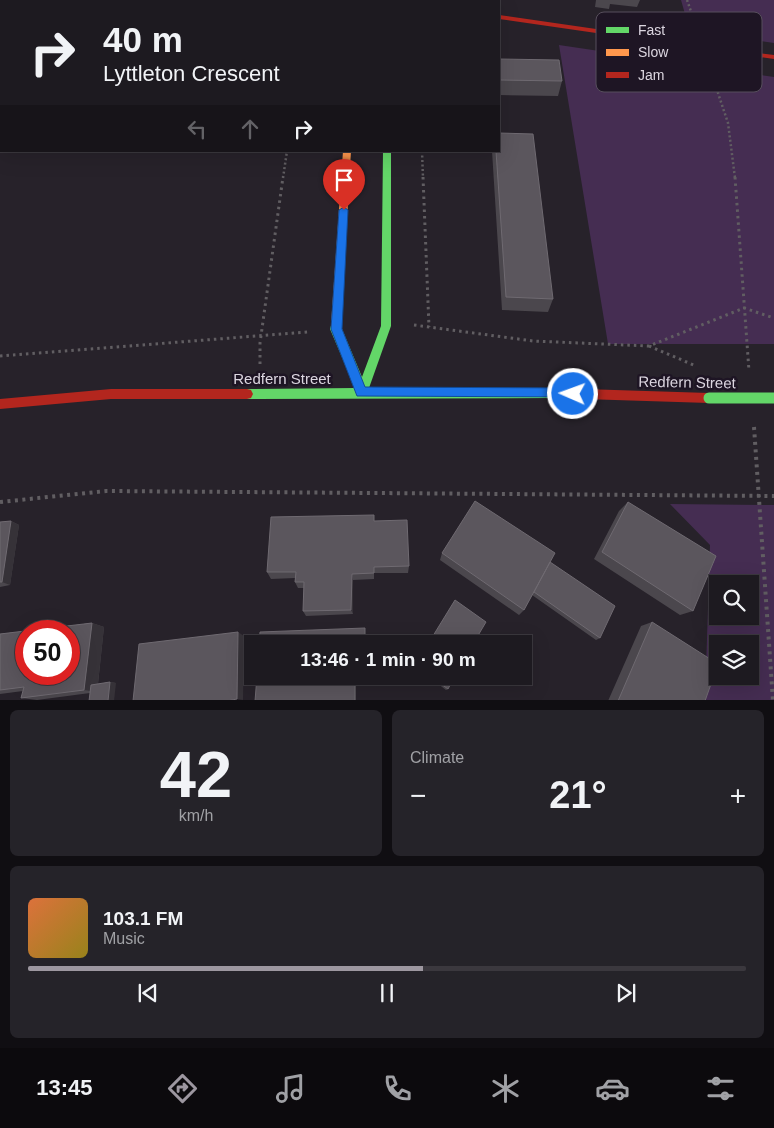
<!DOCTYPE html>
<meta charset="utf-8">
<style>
body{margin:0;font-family:Helvetica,sans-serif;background:#252329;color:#f1f3f6;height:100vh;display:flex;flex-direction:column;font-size:19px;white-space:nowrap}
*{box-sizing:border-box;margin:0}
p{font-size:16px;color:#a0a1a5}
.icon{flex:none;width:28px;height:28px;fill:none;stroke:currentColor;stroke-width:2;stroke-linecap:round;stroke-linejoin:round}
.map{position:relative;height:700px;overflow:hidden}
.details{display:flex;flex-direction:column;gap:10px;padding:10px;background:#100e12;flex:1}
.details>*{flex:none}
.hud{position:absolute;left:0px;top:0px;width:500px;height:152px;box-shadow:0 5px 20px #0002,0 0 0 1px #3b383e;background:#1d1a20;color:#f1f3f6;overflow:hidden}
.controls{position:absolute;left:709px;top:575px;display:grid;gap:10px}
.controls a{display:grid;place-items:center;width:50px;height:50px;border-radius:0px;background:#1d1a20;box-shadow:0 5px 20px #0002,0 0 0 1px #3b383e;font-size:25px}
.speed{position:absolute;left:15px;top:620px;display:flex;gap:10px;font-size:25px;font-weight:700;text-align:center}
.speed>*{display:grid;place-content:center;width:65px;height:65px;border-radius:50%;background:#1d1a20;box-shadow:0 5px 20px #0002,0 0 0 1px #3b383e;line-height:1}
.speed .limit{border:8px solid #d22;background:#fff;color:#111}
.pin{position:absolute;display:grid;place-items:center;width:42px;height:42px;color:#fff;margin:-51px -21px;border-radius:50% 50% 50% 0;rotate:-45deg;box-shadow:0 0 5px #0007}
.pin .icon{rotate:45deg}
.me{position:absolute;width:55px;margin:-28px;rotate:272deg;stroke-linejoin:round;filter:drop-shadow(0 0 4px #0008)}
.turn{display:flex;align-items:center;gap:18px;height:105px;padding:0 20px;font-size:22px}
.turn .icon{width:65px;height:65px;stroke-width:2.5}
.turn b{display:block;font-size:35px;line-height:42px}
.lanes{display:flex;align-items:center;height:48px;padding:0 20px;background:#0003;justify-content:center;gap:25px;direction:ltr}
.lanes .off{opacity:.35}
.big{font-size:38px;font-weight:800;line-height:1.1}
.details .widget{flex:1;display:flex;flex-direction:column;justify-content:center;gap:8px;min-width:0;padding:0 18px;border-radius:8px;background:#252329}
.details .dial{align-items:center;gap:0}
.dial b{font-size:65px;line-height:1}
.song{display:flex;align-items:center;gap:15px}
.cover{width:60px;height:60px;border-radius:8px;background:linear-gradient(135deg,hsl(20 70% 55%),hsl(50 70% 35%))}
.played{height:5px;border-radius:2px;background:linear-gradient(90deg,#9d97a0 55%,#3b383e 55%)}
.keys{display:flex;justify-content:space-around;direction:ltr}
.heat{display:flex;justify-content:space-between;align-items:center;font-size:28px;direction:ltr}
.details .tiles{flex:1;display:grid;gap:10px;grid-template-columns:1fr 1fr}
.widget:last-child{grid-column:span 2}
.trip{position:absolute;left:244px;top:635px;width:288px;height:50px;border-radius:0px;background:#1d1a20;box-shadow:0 5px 20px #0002,0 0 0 1px #3b383e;font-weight:800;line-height:50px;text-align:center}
.tab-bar{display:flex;height:80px;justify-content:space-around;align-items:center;background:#0c0a0d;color:#a0a1a5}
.tab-bar .icon{width:35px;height:35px}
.tab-bar .on{color:#9d97a0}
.tab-bar b{font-size:22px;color:#f1f3f6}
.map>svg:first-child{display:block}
.green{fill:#452d52;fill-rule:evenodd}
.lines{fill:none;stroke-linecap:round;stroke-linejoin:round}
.path-far2{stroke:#615e62;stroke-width:2.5;stroke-dasharray:2 2.5;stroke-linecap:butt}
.path-far1{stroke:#615e62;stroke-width:3;stroke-dasharray:2.5 4;stroke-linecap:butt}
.path{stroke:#615e62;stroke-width:4;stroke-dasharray:3 4.5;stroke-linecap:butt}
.fast{fill:#63d668;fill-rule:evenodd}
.slow{fill:#ff974d;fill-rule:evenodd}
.jam{fill:#b3261e;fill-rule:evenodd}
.fast-bridge-far1{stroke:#63d668;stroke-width:8}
.fast-bridge{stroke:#63d668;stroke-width:11}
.wall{fill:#4b474d}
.shaded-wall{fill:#363238}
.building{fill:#5b565d;stroke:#6f6a71;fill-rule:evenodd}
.route{fill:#1a73e8;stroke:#114b97}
.labels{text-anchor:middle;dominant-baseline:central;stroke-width:5;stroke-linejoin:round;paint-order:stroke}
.street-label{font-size:15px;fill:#dcd6e0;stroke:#1e1524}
.key{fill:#1e1524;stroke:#574f5c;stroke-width:1}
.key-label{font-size:14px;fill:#dcd6e0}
</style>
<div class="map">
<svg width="774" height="701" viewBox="0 0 774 701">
<rect width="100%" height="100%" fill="#27222a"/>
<path class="green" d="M681,0H774V43L595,18L685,14Z
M559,45L774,77V344H608Z
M670,504L774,505V700H705L710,545ZM718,584H750V616H718ZM718,644H750V676H718Z"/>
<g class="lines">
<path class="path-far2" d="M687,0L694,20
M712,75L728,123L735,178
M422,151L423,178
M283,178L287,151"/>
<path class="path-far1" d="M423,177L429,327
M735,177L749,371
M414,325L533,341L649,346L744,308L774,318
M649,346L696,366
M0,356L308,332
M260,364V343L283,177"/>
<path class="path" d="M754,427L773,701
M0,502L106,491L774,496"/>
<path class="fast" d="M352,0H360V1H353Z
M383,151H391V326L369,388H552L556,389L558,393L556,397L552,398L247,399L243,398L241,394L243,390L247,389L355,388L330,329L332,322H340L342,329L362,377L381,326Z"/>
<path class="slow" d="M384,0H392V1H385Z
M343,151H351L341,325L340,328H332L331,325Z"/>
<path class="jam" d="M499,15L679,41L683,43L679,45L499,19Z
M727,49L774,55V59L730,53H727Z
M552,388L709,393L713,394L715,398L713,402L709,403L552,398L548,397L546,393L548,389Z
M111,389H247L251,390L253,394L251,398L247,399H111L0,409V399Z"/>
<path class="fast-bridge-far1" d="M679,43L730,51"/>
<path class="fast-bridge" d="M709,398H774"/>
</g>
<path class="wall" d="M596,0H640L637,7L610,4L609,9L595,7Z
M499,59L562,81L558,96L499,95Z
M492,151H499L553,299L548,312L502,310Z
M628,502L693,611L680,615L594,559L619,511Z
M11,521L19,525L10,585L0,587V522Z
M374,521L409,566L408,573H374V579L353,580V614L306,616L303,611L304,588H298L295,582V578L271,579L267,572Z
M442,553L550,562L600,638L596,640L532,595L524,610L519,615L440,560Z
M652,622L705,701H608L641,626Z
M92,623L104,627L98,684L110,682L116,683L90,693L37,700L21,698L23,691L0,694V634Z
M257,676H366V684L356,685Z
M428,676H455L448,689L446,690Z"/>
<path class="shaded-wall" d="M11,521L19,525L10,585L2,582Z
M352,574L353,580V614L351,610Z
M92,623L104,627L97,692L84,690Z
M238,632L244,636L243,700L237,699Z
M110,682L116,683L114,701H108Z
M355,683L356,685V701H355Z"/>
<path class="building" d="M499,59L559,60L562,81L499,80Z
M499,133L533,134L553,299L506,297L496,151H499Z
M475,501L555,553L524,610L442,553Z
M628,502L716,556L693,611L602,552Z
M374,515V521L407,520L409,566L374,567V573L352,574L351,610L303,611L304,582H295L296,572H267L271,517Z
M11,521L2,582H0V522Z
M550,562L615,606L600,638L534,592Z
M455,600L486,622L473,644H428Z
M652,622L718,664L705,701H618Z
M92,623L84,690L21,698L24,687L0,690V634ZM26,631H69V674H26Z
M365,628V644H259L260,632Z
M238,632L237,699L227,701H133L139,644Z
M257,676H365V682L355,683V701H255Z
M430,676H455L448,689Z
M110,682L108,701H89L91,685Z"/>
<path class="route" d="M344,207L348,210L342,329L365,387L573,388L577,390V397L357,396L331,329L339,210Z"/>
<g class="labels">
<g class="street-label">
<text x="282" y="378">Redfern Street</text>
<text transform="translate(687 382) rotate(1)">Redfern Street</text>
</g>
</g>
<rect x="596" y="12" width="166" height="80" rx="8" class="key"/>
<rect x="606" y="27" width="23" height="6" fill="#63d668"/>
<rect x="606" y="49" width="23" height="7" fill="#ff974d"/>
<rect x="606" y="72" width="23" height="6" fill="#b3261e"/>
<g class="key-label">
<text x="638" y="35">Fast</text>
<text x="638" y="57">Slow</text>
<text x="638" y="80">Jam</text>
</g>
</svg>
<div class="controls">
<a><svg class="icon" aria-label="search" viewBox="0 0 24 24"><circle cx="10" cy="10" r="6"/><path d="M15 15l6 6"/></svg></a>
<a><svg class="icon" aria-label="layers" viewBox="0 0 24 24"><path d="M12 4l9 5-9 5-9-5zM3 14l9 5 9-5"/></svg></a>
</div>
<div class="speed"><div class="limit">50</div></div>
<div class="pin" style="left:344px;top:210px;background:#d93025"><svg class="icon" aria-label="arrive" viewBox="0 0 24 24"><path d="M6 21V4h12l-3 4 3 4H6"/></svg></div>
<svg class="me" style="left:573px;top:394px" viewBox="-20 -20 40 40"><circle r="17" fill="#1a73e8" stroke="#fff" stroke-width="3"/><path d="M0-11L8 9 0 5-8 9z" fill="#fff"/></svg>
<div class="trip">13:46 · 1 min · 90 m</div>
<div class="hud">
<div class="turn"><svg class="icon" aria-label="right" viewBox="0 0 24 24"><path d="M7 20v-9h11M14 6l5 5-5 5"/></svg><div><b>40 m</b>Lyttleton Crescent</div></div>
<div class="lanes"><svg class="icon off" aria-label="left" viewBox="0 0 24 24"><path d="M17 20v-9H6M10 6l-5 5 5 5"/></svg><svg class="icon off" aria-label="ahead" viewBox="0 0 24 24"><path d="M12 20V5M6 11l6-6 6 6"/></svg><svg class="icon" aria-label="right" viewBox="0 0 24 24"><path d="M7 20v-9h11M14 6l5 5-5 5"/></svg></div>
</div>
</div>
<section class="details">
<div class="tiles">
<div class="widget dial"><b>42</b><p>km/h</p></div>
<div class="widget"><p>Climate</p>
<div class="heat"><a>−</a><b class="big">21°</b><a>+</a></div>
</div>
<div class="widget">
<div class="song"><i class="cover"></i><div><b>103.1 FM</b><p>Music</p></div></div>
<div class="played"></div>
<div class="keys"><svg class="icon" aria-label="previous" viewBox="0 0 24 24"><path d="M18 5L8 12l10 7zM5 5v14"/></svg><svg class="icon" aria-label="pause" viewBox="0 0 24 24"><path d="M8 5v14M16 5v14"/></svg><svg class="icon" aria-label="next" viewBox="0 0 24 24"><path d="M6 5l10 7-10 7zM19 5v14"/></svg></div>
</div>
</div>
</section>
<nav class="tab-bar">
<b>13:45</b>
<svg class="icon on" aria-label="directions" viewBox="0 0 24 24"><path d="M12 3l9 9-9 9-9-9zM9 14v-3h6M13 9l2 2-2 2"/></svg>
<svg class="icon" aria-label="music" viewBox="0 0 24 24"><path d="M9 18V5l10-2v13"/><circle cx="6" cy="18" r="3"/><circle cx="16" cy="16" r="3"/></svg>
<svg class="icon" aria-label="phone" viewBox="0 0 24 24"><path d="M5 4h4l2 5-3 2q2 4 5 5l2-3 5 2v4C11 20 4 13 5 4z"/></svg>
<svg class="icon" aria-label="climate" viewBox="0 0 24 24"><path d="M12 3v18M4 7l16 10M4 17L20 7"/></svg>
<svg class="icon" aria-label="car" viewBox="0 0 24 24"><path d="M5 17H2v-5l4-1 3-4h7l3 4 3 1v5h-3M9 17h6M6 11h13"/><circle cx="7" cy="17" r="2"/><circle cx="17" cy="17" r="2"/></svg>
<svg class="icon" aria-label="filters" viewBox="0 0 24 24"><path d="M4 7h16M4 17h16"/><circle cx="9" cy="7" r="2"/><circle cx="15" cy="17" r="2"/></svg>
</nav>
